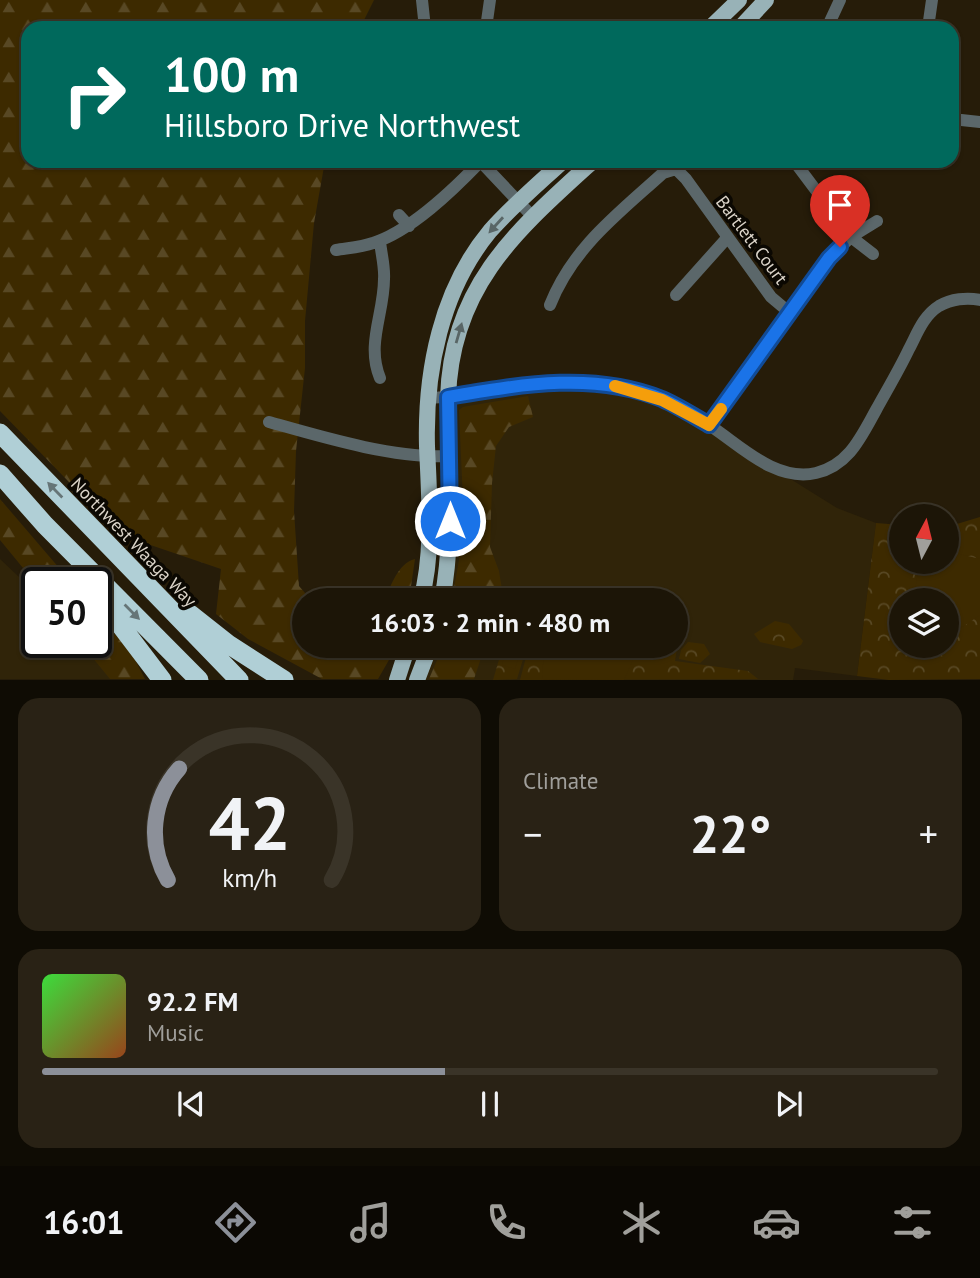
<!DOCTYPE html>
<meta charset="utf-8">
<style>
body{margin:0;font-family:"PT Sans",sans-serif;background:#292215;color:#f1f3f6;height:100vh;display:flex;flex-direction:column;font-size:26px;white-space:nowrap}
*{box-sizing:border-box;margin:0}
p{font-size:23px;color:#a09f9b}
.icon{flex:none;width:38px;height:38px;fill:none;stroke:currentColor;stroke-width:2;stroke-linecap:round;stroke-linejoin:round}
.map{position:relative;height:680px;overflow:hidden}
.details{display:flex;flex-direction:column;gap:18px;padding:18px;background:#0f0c04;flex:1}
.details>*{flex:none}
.guide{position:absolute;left:21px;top:21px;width:938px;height:147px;border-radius:21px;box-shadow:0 2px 5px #0004,0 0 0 2px #3a3428;background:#00695c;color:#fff;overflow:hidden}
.needle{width:46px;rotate:7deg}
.buttons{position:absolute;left:889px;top:504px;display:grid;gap:14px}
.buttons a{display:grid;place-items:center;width:70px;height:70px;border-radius:50%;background:#1c1507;box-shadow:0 2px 5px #0004,0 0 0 2px #3a3428;font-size:35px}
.speed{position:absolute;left:21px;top:567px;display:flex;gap:14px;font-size:35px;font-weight:700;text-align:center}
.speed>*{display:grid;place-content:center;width:91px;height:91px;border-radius:50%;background:#1c1507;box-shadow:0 2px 5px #0004,0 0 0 2px #3a3428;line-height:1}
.speed .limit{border:4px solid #111;border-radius:10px;background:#fff;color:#111}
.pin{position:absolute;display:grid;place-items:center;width:60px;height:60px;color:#fff;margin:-72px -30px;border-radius:50% 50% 50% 0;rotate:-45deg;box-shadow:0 0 7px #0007}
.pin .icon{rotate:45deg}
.me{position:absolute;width:77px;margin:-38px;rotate:0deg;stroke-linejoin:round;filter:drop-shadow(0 0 5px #0008)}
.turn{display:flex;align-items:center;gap:24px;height:147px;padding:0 28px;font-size:32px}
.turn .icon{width:91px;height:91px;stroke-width:2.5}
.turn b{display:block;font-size:49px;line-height:60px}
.big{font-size:52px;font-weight:800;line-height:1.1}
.details .widget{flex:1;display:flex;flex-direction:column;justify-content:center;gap:10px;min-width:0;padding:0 24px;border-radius:21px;background:#292215}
.details .dial{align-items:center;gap:0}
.dial svg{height:182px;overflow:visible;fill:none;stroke:#3a3428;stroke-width:7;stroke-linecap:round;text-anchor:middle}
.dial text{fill:#f1f3f6;stroke:none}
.song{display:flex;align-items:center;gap:21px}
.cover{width:84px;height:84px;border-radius:10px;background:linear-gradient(135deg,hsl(120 70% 55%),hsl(20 70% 35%))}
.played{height:7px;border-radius:4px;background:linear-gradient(90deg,#8c9099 45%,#3a3428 45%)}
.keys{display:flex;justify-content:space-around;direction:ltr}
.heat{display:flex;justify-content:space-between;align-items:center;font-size:38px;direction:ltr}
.details .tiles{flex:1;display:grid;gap:18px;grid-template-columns:1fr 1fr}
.widget:last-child{grid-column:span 2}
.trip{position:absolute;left:292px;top:588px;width:396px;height:70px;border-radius:35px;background:#1c1507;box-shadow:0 2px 5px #0004,0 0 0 2px #3a3428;font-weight:800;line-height:70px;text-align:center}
.menu{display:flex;height:112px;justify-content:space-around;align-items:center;background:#0b0803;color:#a09f9b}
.menu .icon{width:49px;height:49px}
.menu .on{color:#8c9099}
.menu b{font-size:32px;color:#f1f3f6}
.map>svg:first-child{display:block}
.built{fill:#302409}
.forest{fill:url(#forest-firs)}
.park{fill:url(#park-crowns);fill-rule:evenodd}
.pitch{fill:#3d2a00}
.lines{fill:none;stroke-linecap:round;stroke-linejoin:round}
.minor{stroke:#5b676a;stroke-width:12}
.major{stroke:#98b2b7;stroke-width:16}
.highway{stroke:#b0cfd6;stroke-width:19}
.oneway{fill:#596666}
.oneway2{fill:#667577}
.route-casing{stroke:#114b97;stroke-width:18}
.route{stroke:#1a73e8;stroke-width:12}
.slow{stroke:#f59e0b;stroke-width:12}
.labels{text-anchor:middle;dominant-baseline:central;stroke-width:7;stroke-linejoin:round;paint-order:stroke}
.street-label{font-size:18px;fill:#dbd4c9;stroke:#0b0802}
</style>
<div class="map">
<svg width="980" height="680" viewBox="0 0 980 680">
<defs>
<pattern id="forest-firs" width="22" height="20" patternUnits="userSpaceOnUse" patternTransform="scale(1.75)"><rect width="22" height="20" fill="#3d2a00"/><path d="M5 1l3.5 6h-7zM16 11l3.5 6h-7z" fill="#584824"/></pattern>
<pattern id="park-crowns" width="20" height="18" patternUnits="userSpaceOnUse" patternTransform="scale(1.75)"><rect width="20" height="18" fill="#3d2a00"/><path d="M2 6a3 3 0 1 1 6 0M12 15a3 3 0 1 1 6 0" fill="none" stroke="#584824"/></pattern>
</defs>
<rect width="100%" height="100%" fill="#261c09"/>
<path class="built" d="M555,383L662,399L837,508L876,523L857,676L795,668L793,680H417L430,646H676V600H442L448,397Z
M0,559L37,594V642H88L115,679H0Z"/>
<path class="forest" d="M0,0H374L360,28H28V161H325L314,223L305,321V368L296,451L294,511L299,586L311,600H304V646H397L378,679H322L248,639L216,614L221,569L127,537L101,515L0,411Z
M528,396L533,417L509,427L496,446L492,483L490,547L499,571L502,590L500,600H452L459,560L463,501L459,410L463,407Z
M0,499L72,583H37V585L0,540Z
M415,559L409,600H384C392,585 397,564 415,559Z
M96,611L133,656L145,679H110L92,657L66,642H96Z
M443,646H485L474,679H429Z"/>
<path class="park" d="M980,517V679L889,680L857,676L876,523L901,525V562H947V527ZM901,600H947V646H901Z
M775,621L789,624L803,641L801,645L792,649L760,642L754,634Z
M676,635L679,636L675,661L748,671L758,679L520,680L529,646H676Z
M688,642L704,644L710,654L700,663L679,659L681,650Z
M503,646H527L517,679L493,680Z"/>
<path class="pitch" d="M947,551L980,559V615L964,626L947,632V600H913L920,562H947Z
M507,646H522L515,669L502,665Z
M539,646H634L632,662L624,680L542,679L544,650Z"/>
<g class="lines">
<path class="minor" d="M422,0L425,28
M486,28L490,0
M827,28L840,0
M928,28L932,0
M952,119L980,122
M480,161L532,216
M794,161L851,237L873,254
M399,215L409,226
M380,241C381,253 385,267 384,279C384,314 366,344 380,378
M336,250C348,248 362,247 373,243C411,231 453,190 480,162
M676,295L727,238
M550,305C573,247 618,214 663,173L676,169L686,179L771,297L790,313
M429,398C512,394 577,367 661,399C678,406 697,417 712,427C742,447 776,482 816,473C849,465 861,437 876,410C887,390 899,370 909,349C917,334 923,316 939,306C951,299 967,297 980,300
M269,422C322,437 395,459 450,456
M709,425L829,258L851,237L877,221"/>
<path class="major" d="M710,28L739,0
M740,28L766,0
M421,600C434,552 429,496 427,446C425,371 441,290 490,231C512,206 538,184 563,161
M442,600C455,533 447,466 448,398C451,286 517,230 593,161
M397,680L408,646
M417,680L430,646"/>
<path class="highway" d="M0,433L239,680
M0,474L45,525L199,680
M96,593L162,680
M190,614L228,644L284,680"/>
</g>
<defs><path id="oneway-solid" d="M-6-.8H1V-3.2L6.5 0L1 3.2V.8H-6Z" transform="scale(1.75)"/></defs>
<g class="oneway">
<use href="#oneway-solid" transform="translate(496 225) rotate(132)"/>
<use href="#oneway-solid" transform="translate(459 333) rotate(-74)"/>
</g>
<g class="oneway2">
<use href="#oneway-solid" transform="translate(55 490) rotate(-134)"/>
<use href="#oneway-solid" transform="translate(132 612) rotate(45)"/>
</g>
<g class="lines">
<defs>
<path id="route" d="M450,521L448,397C519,385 593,371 662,399C678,406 694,416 709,425L829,258L840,247"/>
</defs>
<use href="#route" class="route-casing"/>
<use href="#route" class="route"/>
<path class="slow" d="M615,386L662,400L709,425L721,409"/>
</g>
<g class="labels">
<g class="street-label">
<text transform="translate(752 240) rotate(53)">Bartlett Court</text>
<text transform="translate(134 542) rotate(46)">Northwest Waaga Way</text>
</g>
</g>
</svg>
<div class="buttons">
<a><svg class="needle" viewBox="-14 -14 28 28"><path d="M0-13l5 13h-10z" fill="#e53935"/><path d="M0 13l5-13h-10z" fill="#a09f9b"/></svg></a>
<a><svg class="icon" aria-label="layers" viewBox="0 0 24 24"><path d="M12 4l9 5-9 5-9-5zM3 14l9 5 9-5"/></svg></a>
</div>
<div class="speed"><div class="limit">50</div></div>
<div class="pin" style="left:840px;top:247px;background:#d93025"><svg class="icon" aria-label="arrive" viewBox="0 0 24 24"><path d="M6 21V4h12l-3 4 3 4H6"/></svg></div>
<svg class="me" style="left:450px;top:521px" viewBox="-20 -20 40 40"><circle r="17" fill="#1a73e8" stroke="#fff" stroke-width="3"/><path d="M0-11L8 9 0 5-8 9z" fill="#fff"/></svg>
<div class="trip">16:03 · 2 min · 480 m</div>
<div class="guide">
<div class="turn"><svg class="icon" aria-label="right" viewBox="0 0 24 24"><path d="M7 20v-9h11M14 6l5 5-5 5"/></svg><div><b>100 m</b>Hillsboro Drive Northwest</div></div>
</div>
</div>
<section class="details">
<div class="tiles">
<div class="widget dial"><svg viewBox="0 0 100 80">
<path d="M14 69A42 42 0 1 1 86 69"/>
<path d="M14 69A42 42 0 0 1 19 20" stroke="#8c9099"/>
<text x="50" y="56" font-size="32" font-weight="700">42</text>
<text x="50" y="72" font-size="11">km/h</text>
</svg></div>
<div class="widget"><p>Climate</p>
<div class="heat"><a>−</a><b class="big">22°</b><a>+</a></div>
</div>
<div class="widget">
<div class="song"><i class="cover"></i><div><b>92.2 FM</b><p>Music</p></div></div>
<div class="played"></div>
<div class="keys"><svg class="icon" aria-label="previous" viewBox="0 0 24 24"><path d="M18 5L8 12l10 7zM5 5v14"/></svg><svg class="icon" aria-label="pause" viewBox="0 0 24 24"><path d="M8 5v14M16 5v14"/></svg><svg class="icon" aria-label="next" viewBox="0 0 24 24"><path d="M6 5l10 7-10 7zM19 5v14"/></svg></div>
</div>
</div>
</section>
<nav class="menu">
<b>16:01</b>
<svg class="icon on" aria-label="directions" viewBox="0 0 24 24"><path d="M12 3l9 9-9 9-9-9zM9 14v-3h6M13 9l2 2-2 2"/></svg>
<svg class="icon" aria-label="music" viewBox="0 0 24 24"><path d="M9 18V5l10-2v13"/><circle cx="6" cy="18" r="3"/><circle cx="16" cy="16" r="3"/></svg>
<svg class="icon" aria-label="phone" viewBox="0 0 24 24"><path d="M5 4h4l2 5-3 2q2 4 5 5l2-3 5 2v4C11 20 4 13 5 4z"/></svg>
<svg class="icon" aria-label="climate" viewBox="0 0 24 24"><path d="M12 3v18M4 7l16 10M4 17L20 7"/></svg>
<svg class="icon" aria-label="car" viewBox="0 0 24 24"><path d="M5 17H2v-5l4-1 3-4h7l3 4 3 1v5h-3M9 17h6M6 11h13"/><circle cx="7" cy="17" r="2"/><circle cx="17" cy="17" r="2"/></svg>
<svg class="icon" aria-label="filters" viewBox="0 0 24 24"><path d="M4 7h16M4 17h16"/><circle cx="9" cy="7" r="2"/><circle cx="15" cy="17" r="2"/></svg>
</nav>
